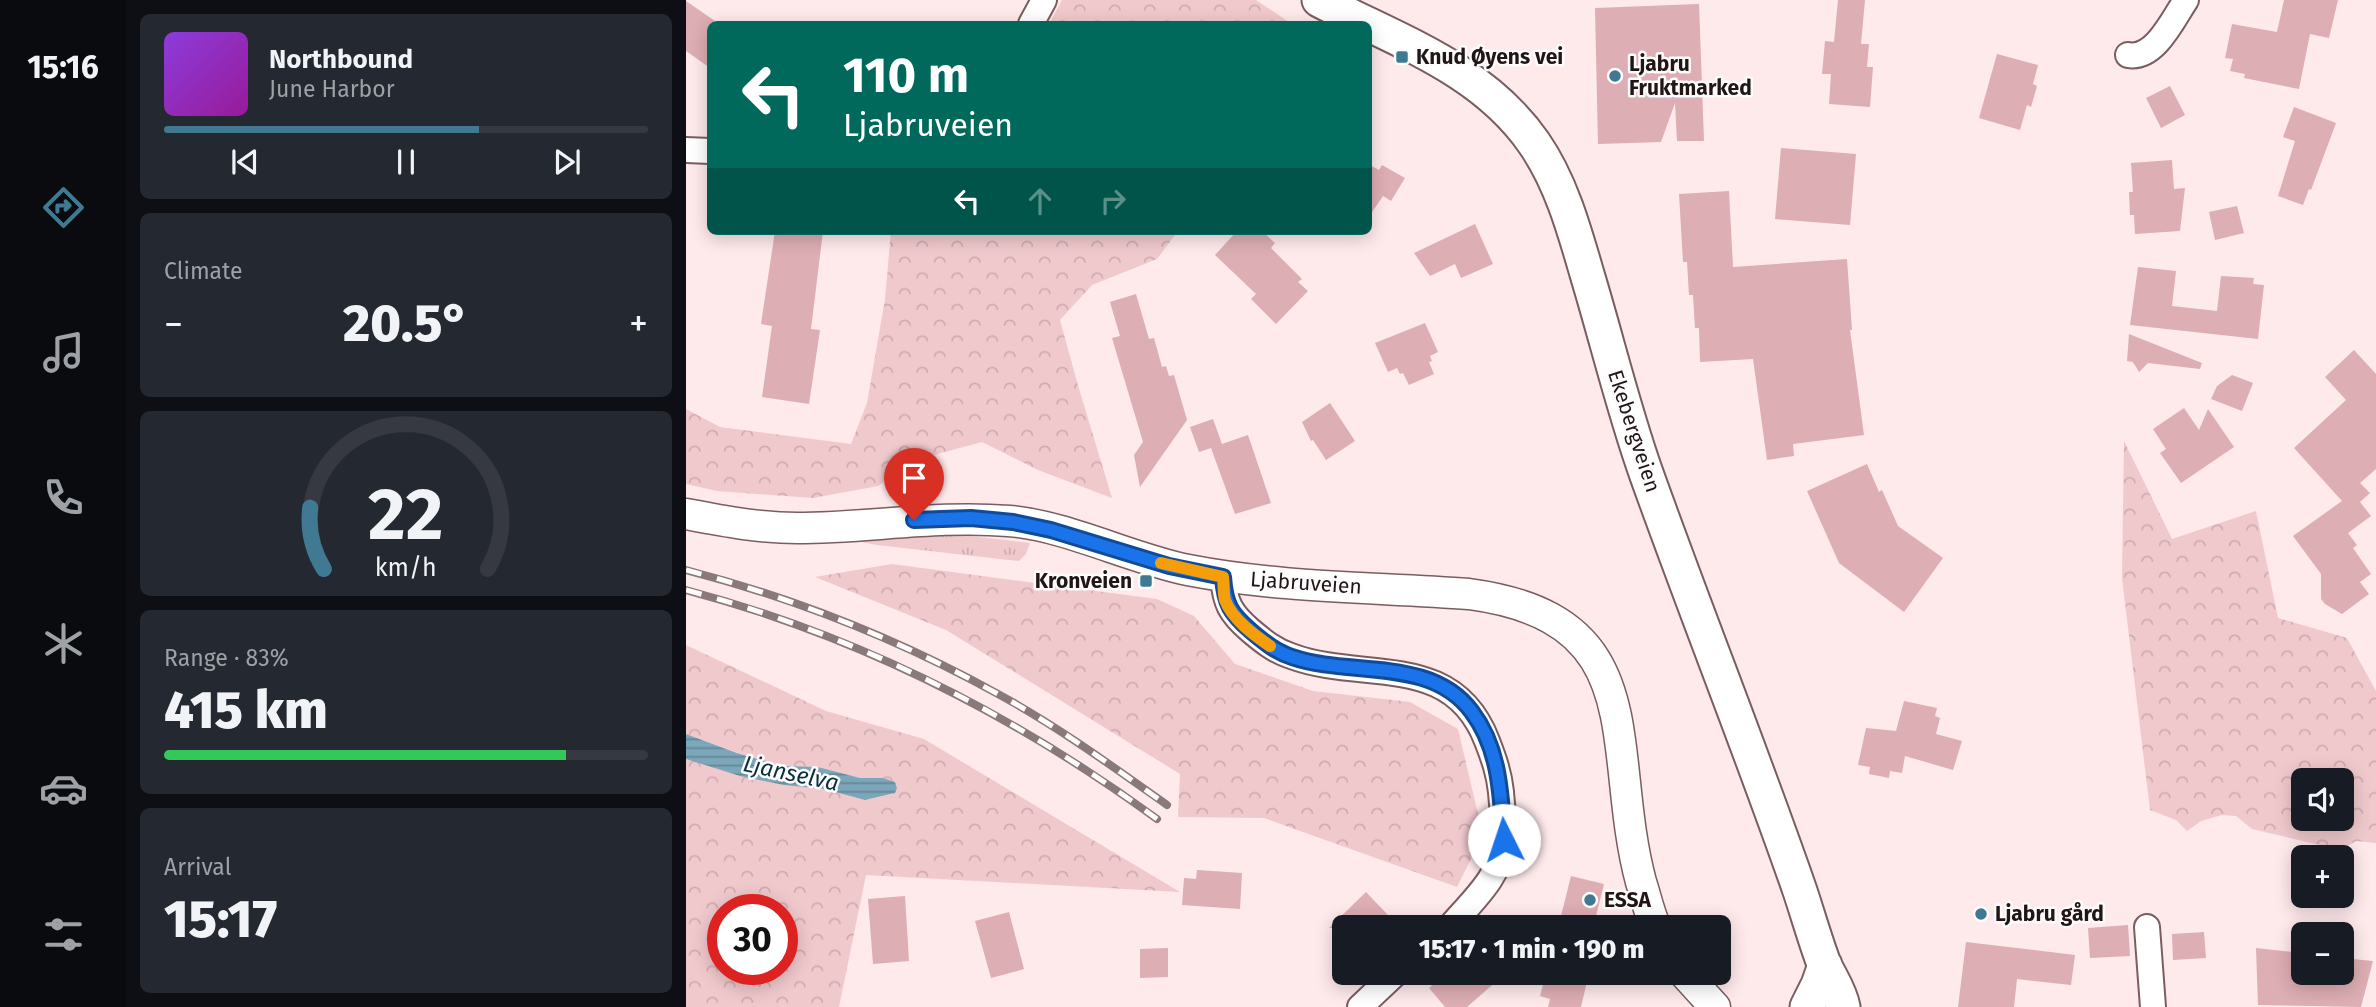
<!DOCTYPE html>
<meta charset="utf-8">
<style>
body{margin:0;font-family:"Fira Sans",sans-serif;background:#242831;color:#f1f3f6;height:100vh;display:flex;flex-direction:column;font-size:26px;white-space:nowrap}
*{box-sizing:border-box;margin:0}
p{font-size:23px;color:#9ea1a6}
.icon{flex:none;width:38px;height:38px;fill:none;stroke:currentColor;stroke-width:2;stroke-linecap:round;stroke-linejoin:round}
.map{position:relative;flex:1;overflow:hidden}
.details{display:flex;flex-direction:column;gap:14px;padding:14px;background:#0d0f14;width:560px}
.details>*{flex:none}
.guide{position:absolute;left:21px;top:21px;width:665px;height:214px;border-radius:10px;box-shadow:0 4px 18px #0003;background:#00695c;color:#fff;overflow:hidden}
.controls{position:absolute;left:1605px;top:768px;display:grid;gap:14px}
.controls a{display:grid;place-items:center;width:63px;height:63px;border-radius:10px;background:#171b24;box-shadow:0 4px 18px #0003;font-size:35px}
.speed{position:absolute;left:21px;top:894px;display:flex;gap:14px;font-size:35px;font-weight:700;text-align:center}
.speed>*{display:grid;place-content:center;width:91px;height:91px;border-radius:50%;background:#171b24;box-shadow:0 4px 18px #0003;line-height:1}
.speed .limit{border:10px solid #d22;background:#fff;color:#111}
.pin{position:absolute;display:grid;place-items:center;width:60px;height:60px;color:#fff;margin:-72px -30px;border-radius:50% 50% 50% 0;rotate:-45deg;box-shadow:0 0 7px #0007}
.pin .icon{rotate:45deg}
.me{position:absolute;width:77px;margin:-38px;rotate:356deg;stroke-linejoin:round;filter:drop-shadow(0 0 5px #0008)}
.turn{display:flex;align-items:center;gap:24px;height:147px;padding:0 21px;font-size:32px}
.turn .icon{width:91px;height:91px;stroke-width:2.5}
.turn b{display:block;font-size:49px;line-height:60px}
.lanes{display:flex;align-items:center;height:66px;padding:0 21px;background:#0003;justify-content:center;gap:35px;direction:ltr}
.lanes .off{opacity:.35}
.big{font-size:52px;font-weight:800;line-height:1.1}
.details .tile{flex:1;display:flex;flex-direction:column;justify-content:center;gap:10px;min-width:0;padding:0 24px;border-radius:10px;background:#242831}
.details .dial{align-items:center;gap:0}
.dial svg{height:182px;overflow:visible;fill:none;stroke:#363941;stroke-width:7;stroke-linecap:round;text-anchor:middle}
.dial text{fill:#f1f3f6;stroke:none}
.song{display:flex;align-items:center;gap:21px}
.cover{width:84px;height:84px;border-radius:10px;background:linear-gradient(135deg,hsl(270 70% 55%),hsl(300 70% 35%))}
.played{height:7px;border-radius:4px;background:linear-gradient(90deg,#3f7a92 65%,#363941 65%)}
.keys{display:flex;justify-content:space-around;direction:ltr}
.heat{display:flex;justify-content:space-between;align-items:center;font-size:38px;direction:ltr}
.charge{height:10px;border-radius:5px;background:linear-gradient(90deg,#34c759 83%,#363941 0)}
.trip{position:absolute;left:646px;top:915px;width:399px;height:70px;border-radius:10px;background:#171b24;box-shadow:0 4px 18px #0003;font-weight:800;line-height:70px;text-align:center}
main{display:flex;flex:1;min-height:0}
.dock{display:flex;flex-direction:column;width:126px;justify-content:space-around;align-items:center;background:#090b0e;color:#9ea1a6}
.dock .icon{width:49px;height:49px}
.dock .on{color:#3f7a92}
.dock b{font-size:32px;color:#f1f3f6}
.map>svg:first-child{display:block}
.grass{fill:url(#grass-tufts)}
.forest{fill:url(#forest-crowns);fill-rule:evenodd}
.water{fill:url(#water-rules)}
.building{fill:#ddaeb3}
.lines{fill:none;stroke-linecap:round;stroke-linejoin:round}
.minor-casing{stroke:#7a5d60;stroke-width:28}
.tertiary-casing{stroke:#7a5d60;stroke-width:33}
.secondary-casing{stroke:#7a5d60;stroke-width:37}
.minor{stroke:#fff;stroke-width:24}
.tertiary{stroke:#fff;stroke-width:30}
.secondary{stroke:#fff;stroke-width:33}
.rail-casing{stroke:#89797a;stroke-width:8}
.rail{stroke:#fcfcfc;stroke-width:5;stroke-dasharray:16;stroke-linecap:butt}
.route-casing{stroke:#114b97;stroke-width:18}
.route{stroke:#1a73e8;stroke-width:12}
.slow{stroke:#f59e0b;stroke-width:12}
.poi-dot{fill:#3f7a92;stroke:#fcfcfc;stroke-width:2.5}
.labels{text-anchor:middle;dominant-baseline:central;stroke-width:5;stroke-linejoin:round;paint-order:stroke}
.poi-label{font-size:21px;font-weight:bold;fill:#211516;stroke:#fcfcfc;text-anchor:start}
.street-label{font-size:21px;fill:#211516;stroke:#fcfcfc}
.water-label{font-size:23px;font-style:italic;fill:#07303e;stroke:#fcfcfc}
</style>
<main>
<nav class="dock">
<b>15:16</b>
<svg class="icon on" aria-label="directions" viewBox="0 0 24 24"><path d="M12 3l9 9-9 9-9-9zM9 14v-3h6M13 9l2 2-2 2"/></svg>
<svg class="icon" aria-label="music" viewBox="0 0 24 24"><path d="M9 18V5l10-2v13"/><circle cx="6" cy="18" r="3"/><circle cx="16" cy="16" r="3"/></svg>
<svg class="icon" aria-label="phone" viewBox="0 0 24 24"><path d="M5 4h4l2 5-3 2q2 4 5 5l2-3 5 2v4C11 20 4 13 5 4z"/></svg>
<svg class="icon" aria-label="climate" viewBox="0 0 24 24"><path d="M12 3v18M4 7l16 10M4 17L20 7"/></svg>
<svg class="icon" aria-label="car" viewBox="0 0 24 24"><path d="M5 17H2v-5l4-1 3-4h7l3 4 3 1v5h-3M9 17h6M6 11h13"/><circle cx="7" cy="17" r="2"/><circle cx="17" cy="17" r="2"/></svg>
<svg class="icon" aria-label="filters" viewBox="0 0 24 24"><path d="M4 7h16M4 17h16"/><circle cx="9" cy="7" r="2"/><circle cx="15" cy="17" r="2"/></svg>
</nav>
<section class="details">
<div class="tile">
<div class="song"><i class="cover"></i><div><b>Northbound</b><p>June Harbor</p></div></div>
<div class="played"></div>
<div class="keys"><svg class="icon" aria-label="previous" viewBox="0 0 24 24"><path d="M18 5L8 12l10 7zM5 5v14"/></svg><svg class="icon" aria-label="pause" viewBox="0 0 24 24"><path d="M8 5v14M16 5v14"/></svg><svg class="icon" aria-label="next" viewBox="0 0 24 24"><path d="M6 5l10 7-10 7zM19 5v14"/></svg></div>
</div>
<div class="tile"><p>Climate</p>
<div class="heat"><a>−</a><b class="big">20.5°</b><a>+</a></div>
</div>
<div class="tile dial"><svg viewBox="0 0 100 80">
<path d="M14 69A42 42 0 1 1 86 69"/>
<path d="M14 69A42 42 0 0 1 8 42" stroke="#3f7a92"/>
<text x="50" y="56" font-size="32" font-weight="700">22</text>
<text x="50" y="72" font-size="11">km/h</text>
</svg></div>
<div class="tile"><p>Range · 83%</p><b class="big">415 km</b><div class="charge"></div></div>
<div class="tile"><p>Arrival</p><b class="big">15:17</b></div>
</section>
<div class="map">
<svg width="1690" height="1007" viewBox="0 0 1690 1007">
<defs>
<pattern id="grass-tufts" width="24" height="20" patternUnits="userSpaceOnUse" patternTransform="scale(1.75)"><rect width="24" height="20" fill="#f0c9cd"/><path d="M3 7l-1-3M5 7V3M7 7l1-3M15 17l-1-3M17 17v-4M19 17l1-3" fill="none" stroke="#ceacaf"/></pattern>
<pattern id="forest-crowns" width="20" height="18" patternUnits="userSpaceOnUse" patternTransform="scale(1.75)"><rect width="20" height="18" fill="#f0c9cd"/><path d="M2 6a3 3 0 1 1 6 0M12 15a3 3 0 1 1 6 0" fill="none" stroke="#ceacaf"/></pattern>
<pattern id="water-rules" width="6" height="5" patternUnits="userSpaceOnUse" patternTransform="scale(1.75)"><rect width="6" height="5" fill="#7ca7ba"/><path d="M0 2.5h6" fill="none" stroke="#658796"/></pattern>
</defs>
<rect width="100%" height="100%" fill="#fee9eb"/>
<path class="grass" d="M224,536H284L344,543L340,554L333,561L191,545L176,542L172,539Z"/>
<path class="forest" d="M376,0H570L606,24H363Z
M205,231H492L471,259L406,285L374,320L391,382L426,498L352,470L296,442L229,460L192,486L127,498L31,491L0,484V409L34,427L165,444L181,403L199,299Z
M1438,441L1486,539L1570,511L1592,618L1661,638L1690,691V843L1670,841L1654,850L1566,829L1550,816L1536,815L1515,821L1501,831L1490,820L1464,810L1436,578ZM1617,780H1656V819H1617Z
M206,564L471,599L508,616L549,664L627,691L724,702L772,729L797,835L771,887L578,818L492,817L494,774L260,630L129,577Z
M0,645L140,711L238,739L494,892L180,875L153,1007H0V759L138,789L179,800L206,794L211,788L209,782L197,778H174L132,767L97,766L52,753L0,734ZM37,910H96V970H37Z"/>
<path class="water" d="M0,734L51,753L97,766L132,767L174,778H197L209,782L211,788L209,793L179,800L138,789L98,785L54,776L0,759Z"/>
<path class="building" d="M1152,0H1179L1175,44H1183L1181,67H1187L1184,107L1143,104L1145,74H1136L1139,41L1148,42Z
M1598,0H1652L1643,38L1624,34L1613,89L1558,78L1559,74L1544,71L1547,59L1539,58L1546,24L1591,32Z
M0,1L29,21L24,24V68L0,51Z
M1013,4L1018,141H991L989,103L975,142L912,144L909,8Z
M1311,54L1352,65L1347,84L1351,86L1345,107L1341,105L1334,130L1293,118Z
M1484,86L1499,115L1475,128L1460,98Z
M1608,107L1650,123L1625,190L1623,189L1617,205L1592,196L1609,141L1597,137Z
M1095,148L1170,154L1164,225L1089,219Z
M1486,160L1488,189L1499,188L1494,231L1449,234L1448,215H1444L1443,192H1447L1445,163Z
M682,164L693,170L696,165L719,178L705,201L697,196L682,218Z
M1043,191L1047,267L1161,259L1166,330H1164L1178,435L1107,444L1108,456L1081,460L1067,359L1014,362L1013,328H1009L1007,295H1003L1001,262H997L993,194Z
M1551,206L1558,233L1529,240L1523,212Z
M789,224L807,264L775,278L769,264L744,276L728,253Z
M89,231H137L125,329L134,330L123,404L76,397L86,326L75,324Z
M551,231H576L589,243L585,248L616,279L612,282L622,291L590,324L565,299L570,294L529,255Z
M1452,267L1490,271L1486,306L1531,311L1535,276L1568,278L1567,284L1578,285L1572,339L1444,325Z
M450,294L463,339L468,338L476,367L480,366L483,376L488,375L501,420L454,487L448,455L457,442L426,338L434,336L424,302Z
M739,323L752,352L744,356L746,361L743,362L748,374L723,385L717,373L714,374L711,368L702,372L689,343Z
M1443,334L1516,363L1514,369L1462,363L1453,372L1447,362L1441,361Z
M1668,350L1690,374V469L1674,483L1684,493L1674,502L1685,516L1662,533L1671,545L1667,548L1685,574L1674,582L1683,594L1656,614L1639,604L1635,599V574L1607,536L1656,501L1608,448L1660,400L1639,377Z
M1546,375L1567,383L1556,411L1525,399L1531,386Z
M644,403L669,441L640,460L627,440L625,441L616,422Z
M1498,408L1513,430L1522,409L1548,447L1495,483L1474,453L1480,449L1467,429Z
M527,419L536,444L562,435L585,503L549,514L525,448L513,452L504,427Z
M1181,464L1193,492L1196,490L1212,526L1257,558L1218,612L1153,563L1121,491Z
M1218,701L1251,708L1249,716L1254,718L1250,734L1276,741L1267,770L1219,756L1216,773L1204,771L1203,778L1183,774L1184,767L1172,765L1180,728L1210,731Z
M511,870L556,873L554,909L496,905L498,878L510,879Z
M885,876L918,884L907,928H872Z
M680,892L702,915L689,928H643Z
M219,896L223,961L187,964L182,899Z
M323,912L338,969L305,978L289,921Z
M1442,925L1444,956L1404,958L1402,928Z
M1518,932L1520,958L1487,960L1486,934Z
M1280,942L1389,955L1385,985L1331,979L1328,1007H1272Z
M482,948V977L454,978V949Z
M1570,948L1617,953V973H1656V958L1687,961L1675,1007L1572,1005Z
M760,973H820L781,1007H759L743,988Z
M860,973H903L895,1007H862L864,999L854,996Z"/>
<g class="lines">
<defs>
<path id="minor" d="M345,24L358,0
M1442,55C1469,60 1487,19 1500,0
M0,150L24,151
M537,577C539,603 544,613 565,631C577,641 589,651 605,656C677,683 766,650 801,741C808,759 813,773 815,792C816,808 819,824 818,840C816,876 785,902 763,928
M1461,927L1467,1007
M674,1007L710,973"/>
<path id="tertiary" d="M0,514C37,521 73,528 111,528C182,528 251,515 323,521C382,526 443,558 502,570C594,588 690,587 783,594C969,619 919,747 955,882C960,897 963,913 970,928
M998,973L1029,1007"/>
<path id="secondary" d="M633,0C711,41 796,68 848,143C875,182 888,229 901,274C921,340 937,408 960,473C1010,613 1065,750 1114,891C1122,915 1129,940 1138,964C1145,979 1154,991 1157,1007
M1121,1007L1132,985L1139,965"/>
</defs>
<use href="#minor" class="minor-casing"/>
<use href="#tertiary" class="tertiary-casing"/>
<use href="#secondary" class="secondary-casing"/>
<use href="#minor" class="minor"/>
<use href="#tertiary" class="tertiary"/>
<use href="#secondary" class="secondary"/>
<defs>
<path id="rail" d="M0,570C108,598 214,640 312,694C371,726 426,766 481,805
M0,590C173,636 327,714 471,819"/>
</defs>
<use href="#rail" class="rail-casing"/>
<use href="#rail" class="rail"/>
</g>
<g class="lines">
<defs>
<path id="route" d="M228,520L285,518L327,522L365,530L483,566L537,577C539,604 544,613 565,631C578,642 590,652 606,657C664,677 745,656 786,712C814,749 815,796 818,840"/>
</defs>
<use href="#route" class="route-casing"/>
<use href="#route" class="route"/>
<path class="slow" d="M475,563L537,577C538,584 537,593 539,600C546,619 568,635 584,646"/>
</g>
<g class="poi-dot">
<rect x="709" y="50" width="14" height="14" rx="3.5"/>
<circle cx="929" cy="76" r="7"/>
<rect x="453" y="574" width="14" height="14" rx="3.5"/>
<circle cx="904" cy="900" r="7"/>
<circle cx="1295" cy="914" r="7"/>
</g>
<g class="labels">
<g class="poi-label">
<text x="730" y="57">Knud Øyens vei</text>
<text x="943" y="64">Ljabru<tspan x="943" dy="24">Fruktmarked</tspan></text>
<text x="446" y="581" text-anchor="end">Kronveien</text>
<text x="918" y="900">ESSA</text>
<text x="1309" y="914">Ljabru gård</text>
</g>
<g class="street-label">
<text transform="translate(948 431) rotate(72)">Ekebergveien</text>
<text transform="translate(620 583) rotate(4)">Ljabruveien</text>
</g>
<g class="water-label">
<text transform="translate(105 773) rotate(12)">Ljanselva</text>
</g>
</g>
</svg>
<div class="controls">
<a><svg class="icon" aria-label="sound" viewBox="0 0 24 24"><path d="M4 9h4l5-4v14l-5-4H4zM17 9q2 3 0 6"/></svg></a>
<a>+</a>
<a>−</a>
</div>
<div class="speed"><div class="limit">30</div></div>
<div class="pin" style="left:228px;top:520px;background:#d93025"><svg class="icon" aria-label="arrive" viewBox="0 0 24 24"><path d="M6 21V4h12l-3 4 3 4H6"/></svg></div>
<svg class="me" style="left:818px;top:840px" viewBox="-20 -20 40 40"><circle r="19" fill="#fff"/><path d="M0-13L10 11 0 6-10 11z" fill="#1a73e8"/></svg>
<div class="trip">15:17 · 1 min · 190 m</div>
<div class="guide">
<div class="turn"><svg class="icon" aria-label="left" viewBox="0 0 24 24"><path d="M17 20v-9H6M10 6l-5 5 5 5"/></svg><div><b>110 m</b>Ljabruveien</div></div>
<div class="lanes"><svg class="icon" aria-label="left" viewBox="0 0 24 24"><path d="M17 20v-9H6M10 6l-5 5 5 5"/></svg><svg class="icon off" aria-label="ahead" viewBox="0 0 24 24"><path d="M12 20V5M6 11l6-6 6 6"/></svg><svg class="icon off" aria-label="right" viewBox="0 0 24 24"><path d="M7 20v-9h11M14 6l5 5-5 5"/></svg></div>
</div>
</div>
</main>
